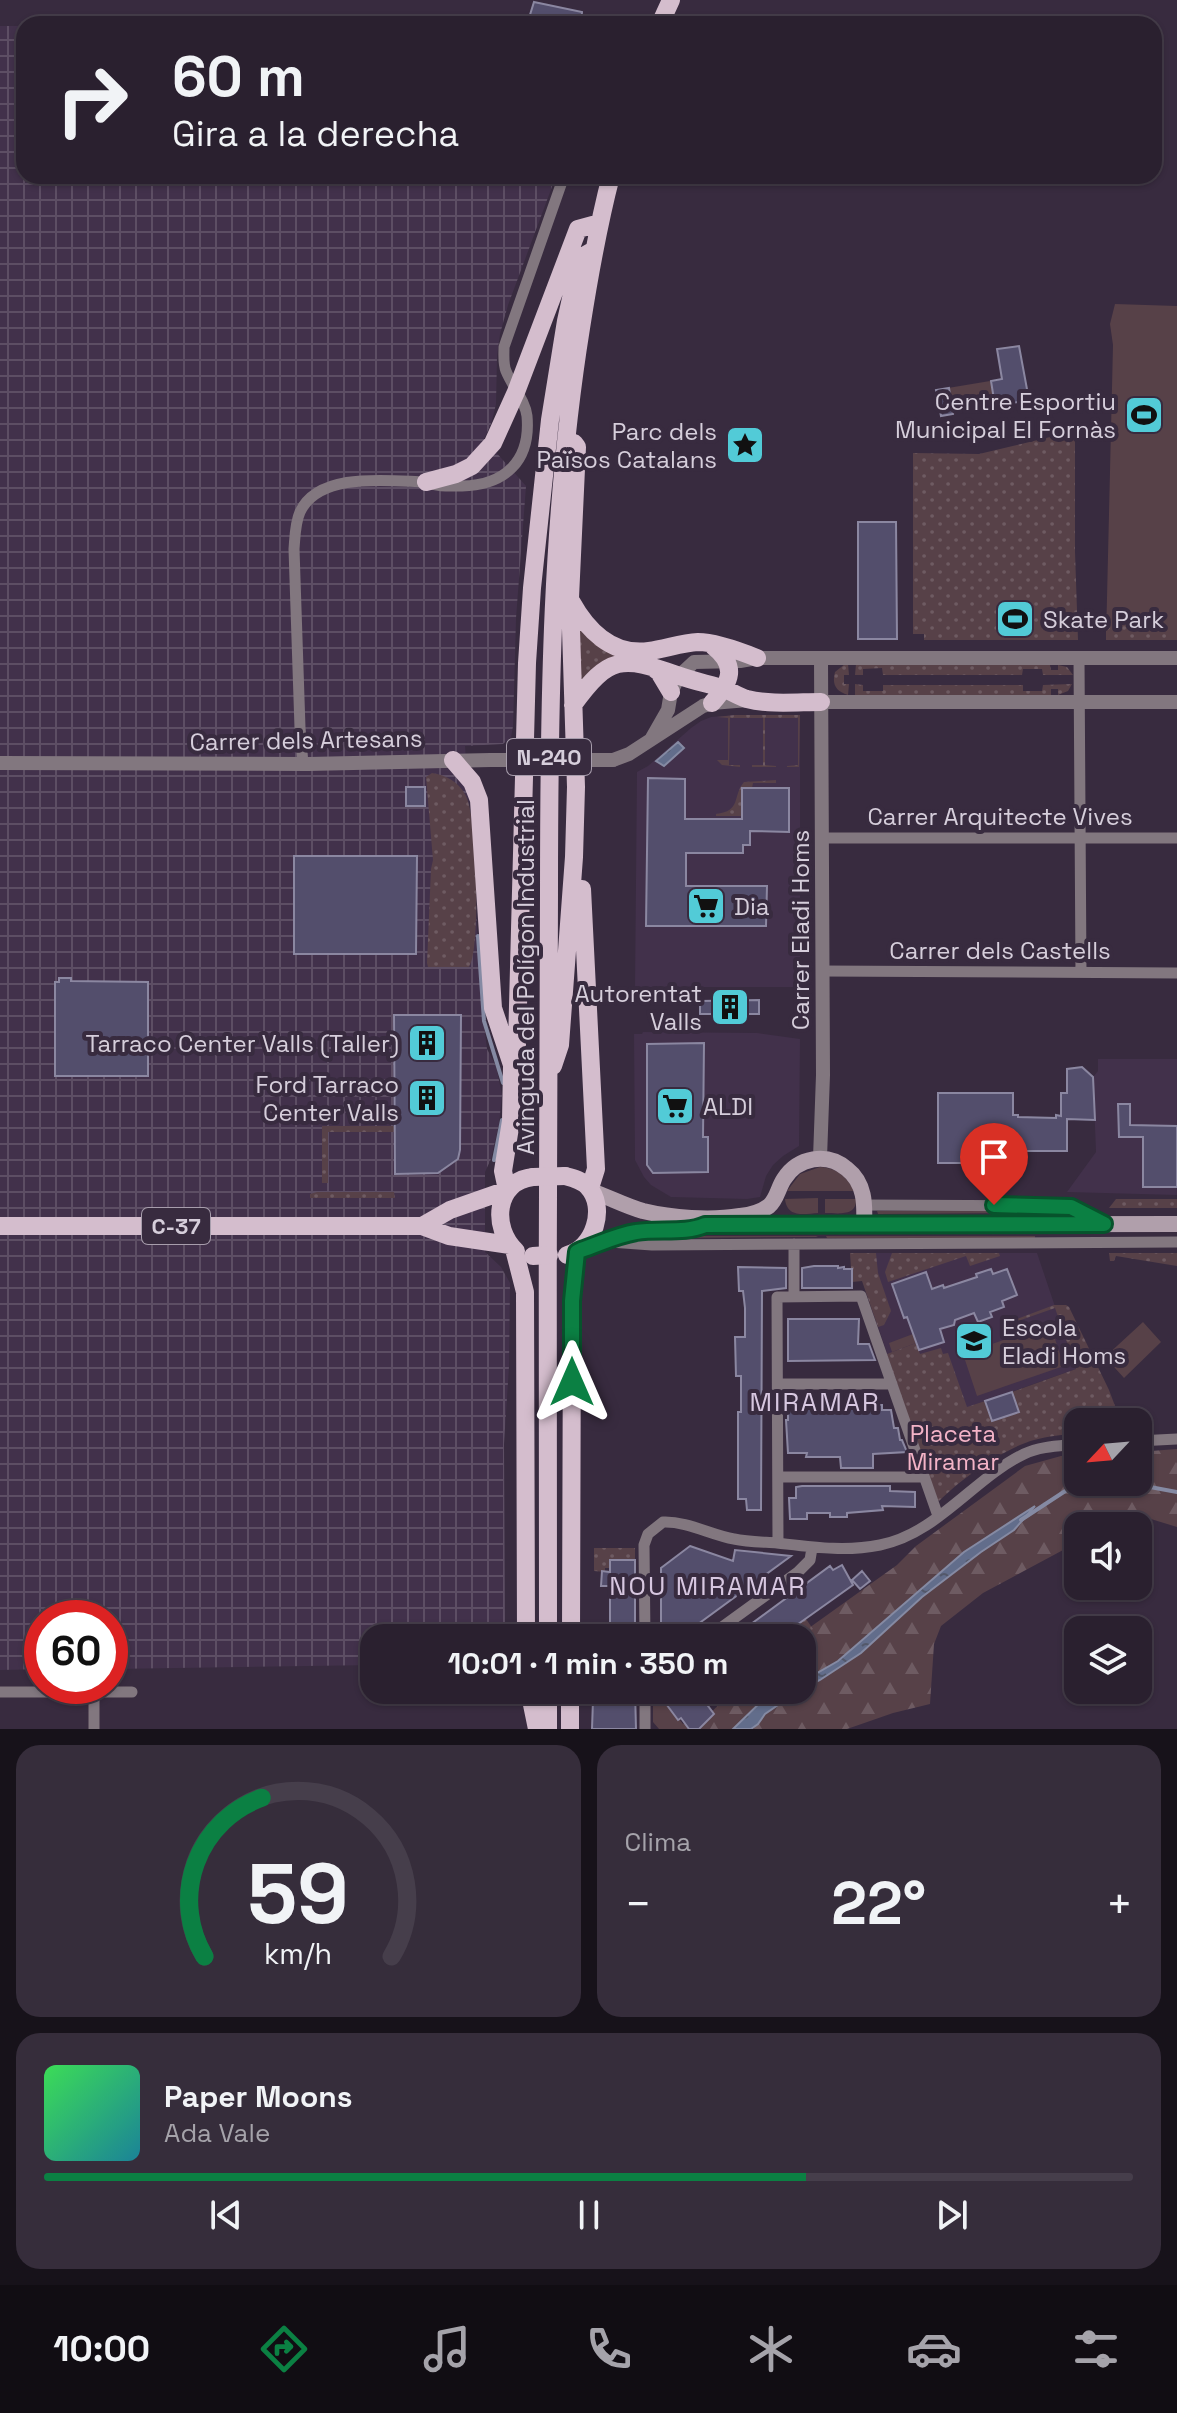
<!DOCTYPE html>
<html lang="es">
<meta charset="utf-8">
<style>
body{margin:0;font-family:"Space Grotesk",sans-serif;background:#362d3b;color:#f1f3f6;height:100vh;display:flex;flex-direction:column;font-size:30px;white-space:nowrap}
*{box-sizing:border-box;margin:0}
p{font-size:26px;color:#a5a3aa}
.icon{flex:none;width:44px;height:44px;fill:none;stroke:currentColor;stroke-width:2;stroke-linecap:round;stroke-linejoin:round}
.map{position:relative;height:1729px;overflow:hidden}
.side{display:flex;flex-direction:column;gap:16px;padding:16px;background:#17121a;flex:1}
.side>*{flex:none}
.guide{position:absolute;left:16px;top:16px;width:1146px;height:168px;border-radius:24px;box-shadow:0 2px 6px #0004,0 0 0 2px #463e4b;background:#2a202f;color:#f1f3f6;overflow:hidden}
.needle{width:52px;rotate:244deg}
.fabs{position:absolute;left:1064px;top:1408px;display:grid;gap:16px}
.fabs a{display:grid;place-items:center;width:88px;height:88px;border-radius:16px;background:#2a202f;box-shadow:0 2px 6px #0004,0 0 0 2px #463e4b;font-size:40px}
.speed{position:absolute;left:24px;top:1600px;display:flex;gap:16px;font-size:40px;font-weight:700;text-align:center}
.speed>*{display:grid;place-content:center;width:104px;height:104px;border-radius:50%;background:#2a202f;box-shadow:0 2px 6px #0004,0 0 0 2px #463e4b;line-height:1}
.speed .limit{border:12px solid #d22;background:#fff;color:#111}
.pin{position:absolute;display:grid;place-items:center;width:68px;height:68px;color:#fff;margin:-82px -34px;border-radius:50% 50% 50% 0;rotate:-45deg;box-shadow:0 0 8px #0007}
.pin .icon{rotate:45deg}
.me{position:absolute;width:88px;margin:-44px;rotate:0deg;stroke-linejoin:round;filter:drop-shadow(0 0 6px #0008)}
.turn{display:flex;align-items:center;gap:28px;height:168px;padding:0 24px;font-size:36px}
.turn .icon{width:104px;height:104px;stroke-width:2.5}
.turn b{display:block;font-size:56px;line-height:68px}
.big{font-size:60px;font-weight:800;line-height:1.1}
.side .tile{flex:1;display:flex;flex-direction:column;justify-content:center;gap:12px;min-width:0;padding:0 28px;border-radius:24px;background:#362d3b}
.side .dial{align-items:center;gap:0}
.dial svg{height:208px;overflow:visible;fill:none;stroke:#463e4b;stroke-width:7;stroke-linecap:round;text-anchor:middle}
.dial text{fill:#f1f3f6;stroke:none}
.song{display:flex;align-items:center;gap:24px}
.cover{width:96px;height:96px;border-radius:12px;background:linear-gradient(135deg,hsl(130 70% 55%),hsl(190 70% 35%))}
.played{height:8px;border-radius:4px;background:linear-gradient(90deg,#0b8043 70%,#463e4b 70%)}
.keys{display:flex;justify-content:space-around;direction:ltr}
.heat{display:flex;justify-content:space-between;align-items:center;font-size:44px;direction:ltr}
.side .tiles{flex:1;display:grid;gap:16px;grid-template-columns:1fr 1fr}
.tile:last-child{grid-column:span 2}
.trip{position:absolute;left:360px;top:1624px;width:456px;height:80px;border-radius:24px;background:#2a202f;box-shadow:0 2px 6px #0004,0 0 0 2px #463e4b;font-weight:800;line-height:80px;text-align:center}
.tab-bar{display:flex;height:128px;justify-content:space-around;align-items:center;background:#110d13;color:#a5a3aa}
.tab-bar .icon{width:56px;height:56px}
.tab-bar .current{color:#0b8043}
.tab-bar b{font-size:36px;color:#f1f3f6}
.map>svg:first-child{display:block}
.built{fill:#42314b}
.industrial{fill:url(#industrial-grid)}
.grass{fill:#574148}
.forest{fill:url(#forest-firs)}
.park{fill:url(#park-dots)}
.water{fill:url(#water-ripples);stroke:#858aa3;stroke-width:2}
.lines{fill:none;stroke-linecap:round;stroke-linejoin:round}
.stream{stroke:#858aa3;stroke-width:4}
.building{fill:#534e6c;stroke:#8b87a1;stroke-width:2}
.minor{stroke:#82777f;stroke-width:11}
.tertiary{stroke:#82777f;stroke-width:14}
.secondary{stroke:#b09fab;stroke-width:16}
.primary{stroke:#d4bdcd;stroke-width:18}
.tertiary-bridge{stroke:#82777f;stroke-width:14}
.primary-bridge{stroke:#d4bdcd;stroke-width:18}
.route-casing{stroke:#07532c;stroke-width:20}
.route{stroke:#0b8043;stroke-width:14}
.labels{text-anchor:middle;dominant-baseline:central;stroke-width:8;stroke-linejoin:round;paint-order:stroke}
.shield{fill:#382b3f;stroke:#a79dac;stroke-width:2}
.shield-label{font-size:22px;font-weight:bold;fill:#d6cedb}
.poi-label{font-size:24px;fill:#d6cedb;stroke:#382b3f;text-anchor:end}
.street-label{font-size:24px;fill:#d6cedb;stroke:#382b3f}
.park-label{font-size:24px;fill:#f4b3c7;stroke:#382b3f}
.neighbourhood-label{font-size:26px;letter-spacing:2px;fill:#d7c7e0;stroke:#382b3f}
</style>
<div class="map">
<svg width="1177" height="1729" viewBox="0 0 1177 1729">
<defs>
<pattern id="industrial-grid" width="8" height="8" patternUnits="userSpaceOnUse" patternTransform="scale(2)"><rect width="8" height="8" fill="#42314b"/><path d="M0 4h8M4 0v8" fill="none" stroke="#5d4e64"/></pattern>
<pattern id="forest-firs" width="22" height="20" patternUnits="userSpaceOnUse" patternTransform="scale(2)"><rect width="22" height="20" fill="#574148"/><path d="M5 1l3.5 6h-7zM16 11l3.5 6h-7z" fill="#6e5b62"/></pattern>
<pattern id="park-dots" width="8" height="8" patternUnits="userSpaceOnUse" patternTransform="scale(2)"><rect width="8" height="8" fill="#574148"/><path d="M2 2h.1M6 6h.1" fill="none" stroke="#6e5b62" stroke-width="1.8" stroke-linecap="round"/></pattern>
<pattern id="water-ripples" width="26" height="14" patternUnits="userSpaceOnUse" patternTransform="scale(2)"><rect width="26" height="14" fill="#626d8b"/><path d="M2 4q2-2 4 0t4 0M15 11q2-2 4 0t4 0" fill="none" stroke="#53586a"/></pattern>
</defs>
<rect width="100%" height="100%" fill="#382b3f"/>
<path class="built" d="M735,715H800V987H635L637,772L648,766L691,728L701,721L711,717Z
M643,1032L757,1033L800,1039L799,1146L783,1156L773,1165L766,1176L760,1197L747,1199L671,1197L651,1185L644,1177L635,1160L634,1034H642Z
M1098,1059H1177V1195L1067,1192L1096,1152L1093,1077L1098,1071Z
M853,1253H1037L1076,1369L912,1427Z"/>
<path class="industrial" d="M0,26H24V176H556L508,305L500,334L497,356L496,404L491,424L484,439L526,486L516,618L513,726L511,737L503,744L465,746L483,1017L487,1049L496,1066L502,1095L499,1124L491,1159L485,1172V1252L501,1267L510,1283L509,1366L504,1444L505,1638H374V1665L110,1669V1618H42V1669L0,1670Z"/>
<path class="grass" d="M1115,304L1177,306V640H1106L1113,345L1110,324Z
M1019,345L1029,400L941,416L936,390L1002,379L997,349Z
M820,1167C838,1168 846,1177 855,1191H787L800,1174Z
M818,1198V1213C804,1214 787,1218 785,1199Z
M825,1199H856C857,1217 838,1213 825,1213Z
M877,1211H1032V1213L878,1214Z
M664,1236H816L818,1237L664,1238Z
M826,1236H1035V1238H827Z
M1143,1322L1161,1342L1124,1378L1105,1357Z
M1050,1324L1064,1366L977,1396L963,1354Z
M913,1334L916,1343L892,1352L889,1343Z
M662,1698L683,1724L692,1718L695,1725L689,1729H659L653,1722V1703Z"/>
<path class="forest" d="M1177,1449V1527L1151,1519L1128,1526H1078V1542L983,1593L941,1626L934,1644L930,1704L893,1713L847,1729H695L733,1690H802V1638H795L897,1565L916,1546L1025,1466L1061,1456L1078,1455V1482H1138V1452Z"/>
<path class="park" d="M1075,431V552L1078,640H924V634H913V453L979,454Z
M1106,613L1131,630L1177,631V640H1106Z
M576,626L619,657L580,683Z
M845,664H848L849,675H844V684H849L848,695C835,691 832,684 835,672Z
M856,664L1050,665L1051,670H1058V665L1067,667L1073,675H1043L1042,669H1023L1022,675H883L882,668L863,669V675H855Z
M855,684L863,685V691H883V685H1023V691H1042L1043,685L1072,684L1068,691L1058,695V689H1051V695H855Z
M735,715H800L799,767H787V766L798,765V718H765V765L776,766V767H752V765H763V718H730L729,765H740V767L722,765L717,760H728V718L717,717Z
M432,773C446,775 459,782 466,796C477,817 481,950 469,967H428L427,963L431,869L433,860L426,777Z
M776,780V783H753L752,788H742V816H716V814C742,811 732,796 744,782Z
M322,1126H394V1132H328V1183H322Z
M317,1192H394L395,1198H310V1194Z
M1116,1199H1177V1208H1109Z
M850,1253H876L878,1273L891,1311L884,1325L878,1327L862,1281L852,1282Z
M892,1253H999L1000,1256L970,1266L966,1256L888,1282L885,1272Z
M1109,1253H1177V1266L1116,1256L1114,1261H1110Z
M1054,1305H1066L1069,1307L1109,1390L1121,1422H1078V1433C1063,1435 1048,1436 1034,1440C1003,1449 962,1478 939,1501L936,1498L887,1354L916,1343L920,1354L941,1348L943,1354L948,1353L967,1407L985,1401L992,1420L1019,1412L1012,1392L1076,1369L1055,1308L1018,1321L1017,1319Z
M594,1548H635V1560H610L609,1568H605V1572L594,1571Z
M806,1619L813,1629L801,1638H794L788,1629Z
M716,1690H732L734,1693L719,1709L709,1695Z"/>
<path class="water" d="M678,742L684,748L664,766L656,761Z
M1035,1506L1014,1530L981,1552L922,1597L861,1653L820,1680L802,1689V1676L817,1673L838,1661L964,1552Z
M773,1690H800L765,1714L758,1724L751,1729H733Z"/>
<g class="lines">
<path class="stream" d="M478,936L484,1021L503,1083
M494,1160L502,1120
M1138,1481L1150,1487L1177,1492
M1021,1520L1079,1482"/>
</g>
<path class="building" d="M534,2L582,12L581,24H557L529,18Z
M1019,346L1029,400L995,406L991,381L1002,379L997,349Z
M949,388L953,414L941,416L936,390Z
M858,522H896L897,639H858Z
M648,778L685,779V819H742V788H789V832L750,831V845H743V853H686V886H767L766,926H646Z
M406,787H425V806H406Z
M294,856H417L416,954H294Z
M59,978H71V981L148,982V1076H55V982H59Z
M759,1000V1014H700V1001Z
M394,1015H461L460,1150L458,1159L438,1173L395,1174Z
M704,1043L703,1137H708V1172L653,1173L647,1165V1044Z
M1082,1067L1093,1077L1095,1120L1067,1119V1151H982V1163H938V1093H1013V1115H1018V1117L1056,1118V1115L1061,1116V1093H1067V1069Z
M1118,1104H1130V1125L1177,1126V1187H1143V1137H1119Z
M814,1266H838V1268L844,1267V1269H852V1288H802V1268Z
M738,1267L786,1268V1288L762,1291L761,1510H747L746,1499H738V1412H741V1376H736L735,1337H745V1308L743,1291H739Z
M991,1269L993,1274L1007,1269L1017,1295L1002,1301L1004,1307L990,1312L992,1317L978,1322L974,1313L955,1320L954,1325L940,1329L944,1342L919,1350L907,1317L904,1318L892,1284L926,1272L932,1289L943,1285L944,1288L977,1277L976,1274Z
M788,1319H859L858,1344H869L875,1360L788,1361Z
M1012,1392L1019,1412L992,1421L985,1401Z
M788,1404L882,1405V1410H891L894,1428H898L900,1440H902L907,1452L873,1454V1468H841L840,1457H806L807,1453H788L786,1420H788Z
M802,1486H890V1491L915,1492V1507L882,1506L883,1510L847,1513V1517H830V1513H807V1519H790L789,1498H796V1487Z
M690,1546L733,1561L735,1550L791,1556L679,1638H661V1568Z
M610,1560H635V1638H610V1586H601L602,1571L610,1572Z
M842,1565L853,1585L794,1627L793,1626L776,1638H732L830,1566L833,1570Z
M862,1571L870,1581L860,1589L852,1580Z
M610,1690H635L636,1729H592L593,1700H611Z
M671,1690H696L714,1714L699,1729H689L681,1718L678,1720L661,1697Z"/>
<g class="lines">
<path class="minor" d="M1079,658L1081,972
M303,764L300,728L294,549C295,537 295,523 300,512C319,471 389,481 426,482C438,487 449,486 462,486C505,485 531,461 527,416C525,400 512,386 506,371C503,364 504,355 504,347L564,176
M822,838H1177
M822,971L1177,973
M865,1205L1060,1206L1071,1207L1101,1222
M610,1242L652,1245L1177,1242
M794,1244V1297
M778,1384H892
M1138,1441L1177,1439
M778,1477H924
M778,1543L777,1297L861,1296L938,1516
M645,1638L644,1545L648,1534L663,1522C687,1521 711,1535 734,1539C748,1542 763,1542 777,1543C812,1547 845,1552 880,1545C937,1534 974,1478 1024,1454C1041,1446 1060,1446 1078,1444
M707,1638L798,1572L810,1560L812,1548
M645,1690V1729
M0,1692H132
M94,1729V1692"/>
<path class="tertiary" d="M821,702H1177
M652,738L668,710L671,692L679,676L694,662L740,661L757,658H1177
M613,760L629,754L703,706L712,703L748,700
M0,763L308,764L491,760
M820,1158L823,1075L821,658"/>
<path class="secondary" d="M591,1191C609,1197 625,1206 643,1211C672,1218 710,1221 740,1216C750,1215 761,1212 769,1206C777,1199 778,1188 784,1179C798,1157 827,1152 847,1169C865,1183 865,1204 864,1225
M581,1250C599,1244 617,1235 636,1232C658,1229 685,1234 705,1225L1177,1224"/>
<path class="primary" d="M660,24L671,0
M426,482L456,474L472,466L493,443L516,392L578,229L600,223
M571,601C587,630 612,656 649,651C665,649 681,643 698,642C714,642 742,652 757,658
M651,666L659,672L671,692
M712,703C731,682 738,666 713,646
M573,705C609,655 622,656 677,675C693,681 709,684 725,689C732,692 740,697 747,699C770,705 798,702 821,702
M453,760L472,782L479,800L493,1008L512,1065
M582,889L596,1169L590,1188
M553,1066L560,1045L574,857L576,787L570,598L577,447L574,443
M565,1176C573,1178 582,1180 588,1187C607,1207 594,1249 567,1255
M507,1190L503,1171L511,1121L512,1067L517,1044L527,663L532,588L550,420L566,321L580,258L594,250
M0,1226H422L449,1236L510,1245
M422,1226L450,1210L507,1190
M514,1249L525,1292L526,1638
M516,1251C491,1228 495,1181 533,1177
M548,1638C548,1390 547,1142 549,894C549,704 551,515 581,328C589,277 598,226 611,176
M571,1638L572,1301L577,1252
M529,1690L537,1729
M548,1729V1690
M570,1729V1690"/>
<path class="tertiary-bridge" d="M491,760H613"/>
<path class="primary-bridge" d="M533,1177L565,1176
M533,1256L549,1255"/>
</g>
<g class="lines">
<defs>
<path id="route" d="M572,1382V1301L577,1252L581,1250C599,1244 617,1235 636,1232C658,1228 685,1234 705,1225L1104,1224L1071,1207L994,1205"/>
</defs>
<use href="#route" class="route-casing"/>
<use href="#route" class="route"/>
</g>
<defs>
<symbol id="stadium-square" viewBox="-11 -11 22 22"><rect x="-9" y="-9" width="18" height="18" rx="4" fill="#52cbd7" stroke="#382b3f"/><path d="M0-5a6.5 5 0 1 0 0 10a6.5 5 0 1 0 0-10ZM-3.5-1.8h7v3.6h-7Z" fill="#111"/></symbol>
<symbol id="sight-square" viewBox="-11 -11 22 22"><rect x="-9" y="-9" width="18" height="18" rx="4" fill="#52cbd7" stroke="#382b3f"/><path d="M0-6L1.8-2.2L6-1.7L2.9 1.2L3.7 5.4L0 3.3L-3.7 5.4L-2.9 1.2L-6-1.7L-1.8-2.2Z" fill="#111"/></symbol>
<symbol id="supermarket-square" viewBox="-11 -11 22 22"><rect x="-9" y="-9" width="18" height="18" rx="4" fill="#52cbd7" stroke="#382b3f"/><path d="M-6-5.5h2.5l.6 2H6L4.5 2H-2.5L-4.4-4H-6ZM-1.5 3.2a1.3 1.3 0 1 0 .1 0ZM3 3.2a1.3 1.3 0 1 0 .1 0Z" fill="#111"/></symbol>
<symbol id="building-square" viewBox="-11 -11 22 22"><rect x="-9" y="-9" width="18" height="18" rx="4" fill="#52cbd7" stroke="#382b3f"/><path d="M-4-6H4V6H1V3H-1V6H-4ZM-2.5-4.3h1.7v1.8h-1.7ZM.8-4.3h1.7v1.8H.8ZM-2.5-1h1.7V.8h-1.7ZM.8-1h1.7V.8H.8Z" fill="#111"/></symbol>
<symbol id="school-square" viewBox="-11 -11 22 22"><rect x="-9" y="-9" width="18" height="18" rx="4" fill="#52cbd7" stroke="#382b3f"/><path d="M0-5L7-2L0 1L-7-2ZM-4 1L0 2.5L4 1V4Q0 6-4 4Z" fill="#111"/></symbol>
</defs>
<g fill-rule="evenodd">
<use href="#stadium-square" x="1122" y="393" width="44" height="44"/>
<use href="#sight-square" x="723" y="423" width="44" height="44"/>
<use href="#stadium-square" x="993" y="597" width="44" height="44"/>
<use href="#supermarket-square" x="684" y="884" width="44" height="44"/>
<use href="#building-square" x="708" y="985" width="44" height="44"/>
<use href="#building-square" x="405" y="1021" width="44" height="44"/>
<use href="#building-square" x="405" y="1076" width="44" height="44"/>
<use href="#supermarket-square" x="653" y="1084" width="44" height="44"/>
<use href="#school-square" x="952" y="1319" width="44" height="44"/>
</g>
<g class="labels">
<g class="shield">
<rect x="507" y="739" width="84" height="36" rx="6"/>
<rect x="142" y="1208" width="68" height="36" rx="6"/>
</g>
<g class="shield-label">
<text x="549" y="757">N-240</text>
<text x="176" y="1226">C-37</text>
</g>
<g class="poi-label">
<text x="1116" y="401">Centre Esportiu<tspan x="1116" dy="28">Municipal El Fornàs</tspan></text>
<text x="717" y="431">Parc dels<tspan x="717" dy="28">Països Catalans</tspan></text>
<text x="1043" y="619" text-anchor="start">Skate Park</text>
<text x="734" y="906" text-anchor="start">Dia</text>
<text x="702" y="993">Autorentat<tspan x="702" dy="28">Valls</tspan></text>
<text x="399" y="1043">Tarraco Center Valls (Taller)</text>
<text x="399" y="1084">Ford Tarraco<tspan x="399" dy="28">Center Valls</tspan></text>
<text x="703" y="1106" text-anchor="start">ALDI</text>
<text x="1002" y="1327" text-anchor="start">Escola<tspan x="1002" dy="28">Eladi Homs</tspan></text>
</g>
<g class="street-label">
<text transform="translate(306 740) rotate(-1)">Carrer dels Artesans</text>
<text x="1000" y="816">Carrer Arquitecte Vives</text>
<text transform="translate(800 930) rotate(-90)">Carrer Eladi Homs</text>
<text x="1000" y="950">Carrer dels Castells</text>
<text transform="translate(525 977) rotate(-90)">Avinguda del Polígon Industrial</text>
</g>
<g class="park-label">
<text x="953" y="1433">Placeta<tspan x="953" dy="28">Miramar</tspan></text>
</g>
<g class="neighbourhood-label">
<text x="815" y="1402">MIRAMAR</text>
<text x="708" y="1586">NOU MIRAMAR</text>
</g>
</g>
</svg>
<div class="fabs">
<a><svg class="needle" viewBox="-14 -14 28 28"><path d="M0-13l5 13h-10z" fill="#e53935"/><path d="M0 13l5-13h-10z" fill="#a5a3aa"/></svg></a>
<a><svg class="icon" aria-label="sound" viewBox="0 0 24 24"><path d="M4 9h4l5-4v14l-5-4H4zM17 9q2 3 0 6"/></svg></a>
<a><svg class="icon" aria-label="layers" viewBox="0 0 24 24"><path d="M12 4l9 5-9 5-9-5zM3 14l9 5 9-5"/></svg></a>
</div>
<div class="speed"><div class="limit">60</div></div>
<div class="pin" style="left:994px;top:1205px;background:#d93025"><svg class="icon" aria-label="arrive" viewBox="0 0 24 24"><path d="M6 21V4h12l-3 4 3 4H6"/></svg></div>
<svg class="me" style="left:572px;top:1382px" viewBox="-20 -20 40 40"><path d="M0-17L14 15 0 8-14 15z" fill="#0b8043" stroke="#fff" stroke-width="4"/></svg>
<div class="trip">10:01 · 1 min · 350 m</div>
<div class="guide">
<div class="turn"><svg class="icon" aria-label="right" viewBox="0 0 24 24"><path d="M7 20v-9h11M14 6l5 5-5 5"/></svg><div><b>60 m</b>Gira a la derecha</div></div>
</div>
</div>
<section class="side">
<div class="tiles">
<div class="tile dial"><svg viewBox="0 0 100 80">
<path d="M14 69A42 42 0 1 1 86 69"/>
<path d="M14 69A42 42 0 0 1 36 8" stroke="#0b8043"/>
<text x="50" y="56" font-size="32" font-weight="700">59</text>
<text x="50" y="72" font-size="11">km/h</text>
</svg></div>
<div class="tile"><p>Clima</p>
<div class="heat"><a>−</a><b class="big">22°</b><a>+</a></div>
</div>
<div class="tile">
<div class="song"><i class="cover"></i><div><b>Paper Moons</b><p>Ada Vale</p></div></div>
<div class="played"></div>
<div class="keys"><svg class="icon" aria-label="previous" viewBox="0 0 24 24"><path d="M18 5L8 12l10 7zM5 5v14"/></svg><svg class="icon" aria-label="pause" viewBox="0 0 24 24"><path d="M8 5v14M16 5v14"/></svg><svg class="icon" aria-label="next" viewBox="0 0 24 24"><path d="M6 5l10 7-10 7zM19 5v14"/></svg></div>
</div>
</div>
</section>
<nav class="tab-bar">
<b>10:00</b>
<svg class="icon current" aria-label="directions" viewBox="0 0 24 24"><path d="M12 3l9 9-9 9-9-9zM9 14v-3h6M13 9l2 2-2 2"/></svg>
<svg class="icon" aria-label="music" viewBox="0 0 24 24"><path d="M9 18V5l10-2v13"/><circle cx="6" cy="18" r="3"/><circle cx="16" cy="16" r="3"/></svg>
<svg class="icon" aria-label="phone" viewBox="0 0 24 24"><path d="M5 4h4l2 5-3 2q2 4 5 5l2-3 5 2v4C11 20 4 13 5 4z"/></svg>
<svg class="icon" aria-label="climate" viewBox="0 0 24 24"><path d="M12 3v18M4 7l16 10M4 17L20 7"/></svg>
<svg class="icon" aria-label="car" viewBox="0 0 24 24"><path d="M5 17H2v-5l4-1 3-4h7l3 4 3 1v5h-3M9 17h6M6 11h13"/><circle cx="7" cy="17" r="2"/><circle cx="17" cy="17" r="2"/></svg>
<svg class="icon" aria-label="filters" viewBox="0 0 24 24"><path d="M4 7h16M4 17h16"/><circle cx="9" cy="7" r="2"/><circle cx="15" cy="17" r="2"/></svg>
</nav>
